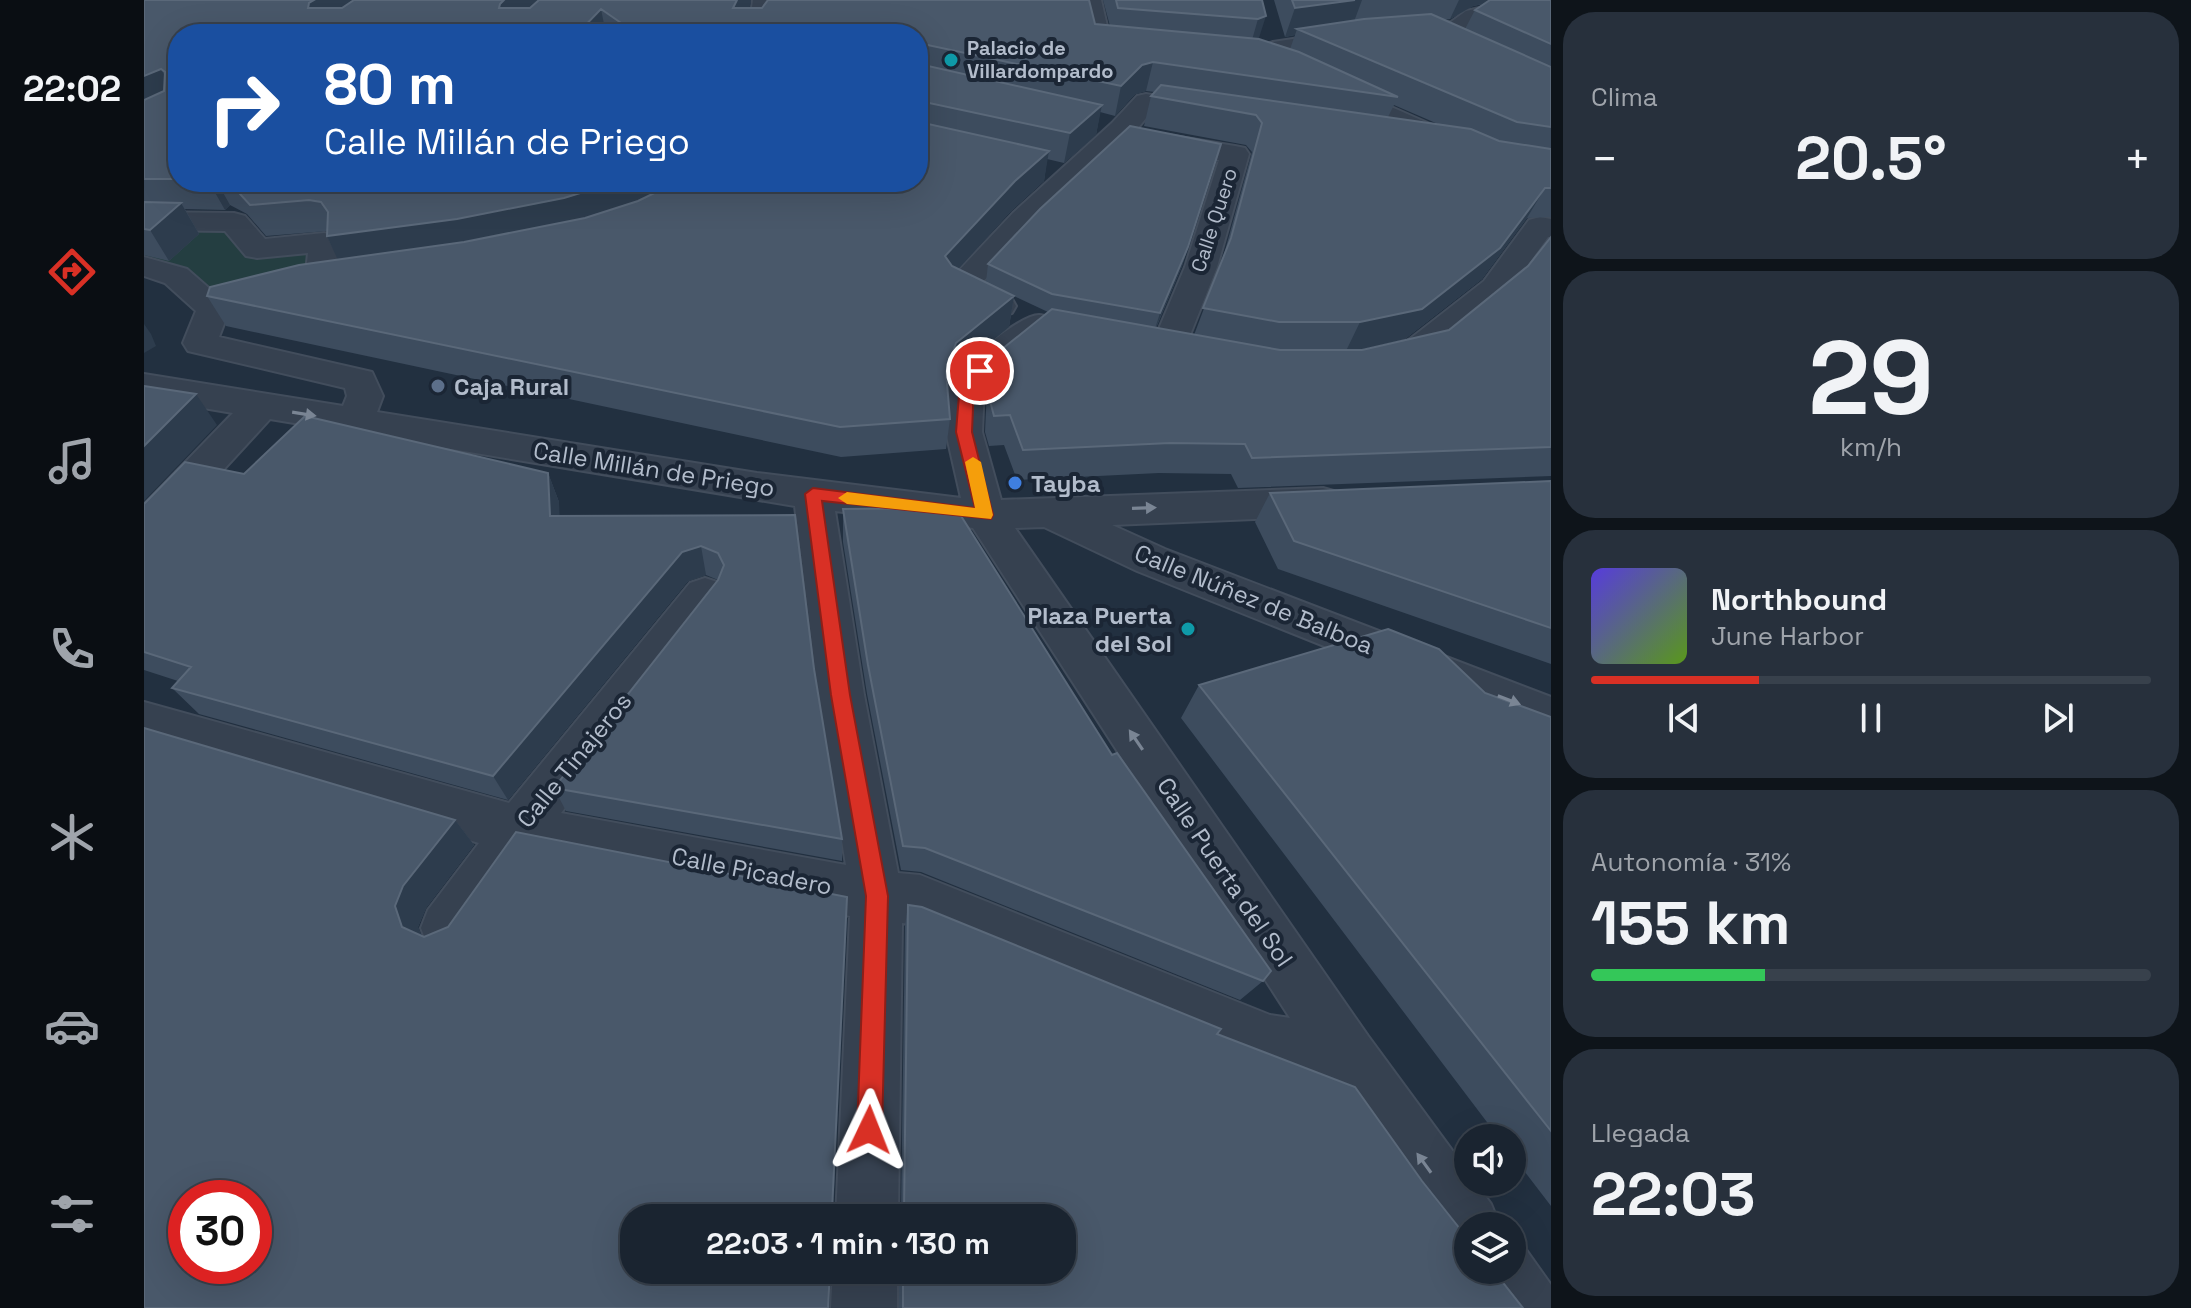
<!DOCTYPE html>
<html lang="es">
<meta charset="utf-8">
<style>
body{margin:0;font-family:"Space Grotesk",sans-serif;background:#27303c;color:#f1f3f6;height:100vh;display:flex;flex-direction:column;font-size:30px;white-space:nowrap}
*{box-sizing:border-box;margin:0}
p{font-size:26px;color:#9fa4ab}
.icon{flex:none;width:44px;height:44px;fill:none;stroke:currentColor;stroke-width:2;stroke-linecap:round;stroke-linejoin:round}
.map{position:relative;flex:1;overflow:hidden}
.details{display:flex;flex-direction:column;gap:12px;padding:12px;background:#0e141a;width:640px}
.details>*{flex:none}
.hud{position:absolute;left:24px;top:24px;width:760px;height:168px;border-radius:32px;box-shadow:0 8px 32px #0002,0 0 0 2px #38414c;background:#1a4fa0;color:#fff;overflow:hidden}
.tools{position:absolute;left:1310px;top:1124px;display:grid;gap:16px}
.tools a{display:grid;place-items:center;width:72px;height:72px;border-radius:50%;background:#1a2430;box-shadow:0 8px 32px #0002,0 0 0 2px #38414c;font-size:40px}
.speed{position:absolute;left:24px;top:1180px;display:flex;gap:16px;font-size:40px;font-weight:700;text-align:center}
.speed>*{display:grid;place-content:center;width:104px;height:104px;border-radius:50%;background:#1a2430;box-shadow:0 8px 32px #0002,0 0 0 2px #38414c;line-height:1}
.speed .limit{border:12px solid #d22;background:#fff;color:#111}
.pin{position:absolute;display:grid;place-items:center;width:68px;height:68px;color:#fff;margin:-34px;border:4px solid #fff;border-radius:50%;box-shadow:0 2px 8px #0007}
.me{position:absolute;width:88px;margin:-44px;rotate:2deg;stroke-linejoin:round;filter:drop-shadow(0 0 6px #0008)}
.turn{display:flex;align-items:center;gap:28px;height:168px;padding:0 24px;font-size:36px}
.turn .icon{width:104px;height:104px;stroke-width:2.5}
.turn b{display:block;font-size:56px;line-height:68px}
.big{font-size:60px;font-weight:600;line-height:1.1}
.details .widget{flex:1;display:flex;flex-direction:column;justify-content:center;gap:12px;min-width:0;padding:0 28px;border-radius:32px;background:#27303c}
.details .dial{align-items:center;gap:0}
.dial b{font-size:104px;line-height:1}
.song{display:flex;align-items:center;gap:24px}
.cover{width:96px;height:96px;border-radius:12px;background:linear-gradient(135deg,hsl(250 70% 55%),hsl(90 70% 35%))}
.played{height:8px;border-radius:4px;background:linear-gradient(90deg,#d93025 30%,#38414c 30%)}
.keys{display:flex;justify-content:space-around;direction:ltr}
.heat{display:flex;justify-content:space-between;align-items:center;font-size:44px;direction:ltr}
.charge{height:12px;border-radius:6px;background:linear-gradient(90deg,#34c759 31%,#38414c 0)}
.trip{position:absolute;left:476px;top:1204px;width:456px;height:80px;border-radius:32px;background:#1a2430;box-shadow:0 8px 32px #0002,0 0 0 2px #38414c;font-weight:600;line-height:80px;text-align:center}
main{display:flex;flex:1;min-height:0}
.tabs{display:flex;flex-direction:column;width:144px;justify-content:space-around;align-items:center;background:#0a0e13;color:#9fa4ab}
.tabs .icon{width:56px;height:56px}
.tabs .selected{color:#d93025}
.tabs b{font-size:36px;color:#f1f3f6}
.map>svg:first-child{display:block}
.green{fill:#243e41}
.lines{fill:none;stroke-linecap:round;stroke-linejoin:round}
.street-casing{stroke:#424d5c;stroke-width:4}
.street{fill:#364150;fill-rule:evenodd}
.wall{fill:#3d4c5e;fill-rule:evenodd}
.shaded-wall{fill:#2d3c4d}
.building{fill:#49586a;stroke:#5a6879;stroke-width:2;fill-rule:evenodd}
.oneway{fill:#7a8594}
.route{fill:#d93025;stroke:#8d1f18;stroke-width:2}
.slow{fill:#f59e0b}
.culture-dot{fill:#0f9aa8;stroke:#1b2635;stroke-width:3}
.service-dot{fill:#5c6f8a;stroke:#1b2635;stroke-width:3}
.shop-dot{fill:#3f7fe0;stroke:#1b2635;stroke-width:3}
.labels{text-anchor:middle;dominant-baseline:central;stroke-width:8;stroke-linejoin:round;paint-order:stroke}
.far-poi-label{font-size:20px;font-weight:bold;fill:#b2bccb;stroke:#1b2635;text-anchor:start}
.far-street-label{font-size:20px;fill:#b2bccb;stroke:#1b2635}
.poi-label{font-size:24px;font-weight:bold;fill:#b2bccb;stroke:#1b2635;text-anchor:start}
.street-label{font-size:24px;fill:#b2bccb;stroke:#1b2635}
</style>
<main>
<nav class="tabs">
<b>22:02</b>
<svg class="icon selected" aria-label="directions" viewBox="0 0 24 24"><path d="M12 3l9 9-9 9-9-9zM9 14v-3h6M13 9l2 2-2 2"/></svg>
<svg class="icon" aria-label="music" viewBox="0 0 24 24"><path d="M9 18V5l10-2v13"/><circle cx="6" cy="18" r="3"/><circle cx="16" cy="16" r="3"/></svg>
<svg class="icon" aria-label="phone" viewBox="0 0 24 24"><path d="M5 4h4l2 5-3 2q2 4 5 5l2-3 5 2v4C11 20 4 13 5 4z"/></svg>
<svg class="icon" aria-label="climate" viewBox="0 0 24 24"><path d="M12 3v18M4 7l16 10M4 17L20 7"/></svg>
<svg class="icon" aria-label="car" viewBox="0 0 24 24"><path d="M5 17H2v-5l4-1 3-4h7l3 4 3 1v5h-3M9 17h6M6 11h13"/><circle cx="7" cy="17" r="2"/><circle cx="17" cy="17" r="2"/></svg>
<svg class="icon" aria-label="filters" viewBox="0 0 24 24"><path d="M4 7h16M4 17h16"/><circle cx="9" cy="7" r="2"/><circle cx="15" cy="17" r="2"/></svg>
</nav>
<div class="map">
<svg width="1407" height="1308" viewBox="0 0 1407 1308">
<rect width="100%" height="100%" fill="#223040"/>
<path class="green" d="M85,227L109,255L170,248L164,277L74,303L0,260V229Z"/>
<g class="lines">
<defs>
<path id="street" d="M609,0H631V16L617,34H593L607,15Z
M935,0H957L966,39L1004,44L1007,49L1004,54L995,56L946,50Z
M1372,0H1400L1403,3L1399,8L1338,21L1321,34L1313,36L1208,44L1135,55L1109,65L1074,61L1071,56L1074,51L1106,50L1129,42L1208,30L1307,22L1322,11Z
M1193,83L1356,155L1407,162V180L1339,168L1184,96L1180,91L1184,86Z
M1002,94L1064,104L1073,106L1077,112L1073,118L1064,120L1008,111L988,135L891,225L837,284L868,299L872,306L868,313C848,318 813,304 801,287L806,280L869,213L968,123L993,96Z
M1017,134L1091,146L1101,148L1105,154L1073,267L1040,350L1035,358L1023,361L1011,358L1006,350L1041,267L1075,160L1007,148L1003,142L1007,136Z
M0,212L90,213L101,216L121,239L180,233L191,235C199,247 196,277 188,289L177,292L166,289L161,282L164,253L113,258L102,256L81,231L0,230Z
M1396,217L1407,219V237H1404L1362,295L1285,358L1243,368L1231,365L1226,357L1231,349L1262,342L1340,281L1385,220Z
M0,257L43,269L75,297L129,284L140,287L145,294L140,301L83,316L75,337L228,372L239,396L233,412L613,473L817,498L802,432L805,383C816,366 875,315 895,315C897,315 907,317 908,318L913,325L908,332L840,386L838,432L857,500L1179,488L1193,492L1199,502L1193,512L1179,516L968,525L1021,549L1407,697V737L993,571L900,527L871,528L1224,1036L1324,1172V1182H1331L1347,1204L1356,1226H1324V1257L1303,1248L1188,1082L1126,1071L775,925L758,923L754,1218H692L706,916L387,853L322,946L303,954L284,946L277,928L284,910L335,843L0,742V702L365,803L546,583L561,578L576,583L582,595L576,607L417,813L702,865L674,695L651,506L126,419L14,541L0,545V505L89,413L0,398V374L199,406L203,396L201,388L44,351L39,343L52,311L21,283L0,276ZM691,511L829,528L1146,1018L1126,1015L776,875L754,873L720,695Z
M1368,1243L1380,1247L1407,1285V1308H1345L1325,1270H1368Z
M689,1270H753V1308H687Z"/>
</defs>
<use href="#street" class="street-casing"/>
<use href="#street" class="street"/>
</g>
<path class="wall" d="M0,0H607L605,8L966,26L959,0H1118L1114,39L1146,49L1151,35L1141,37L1130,0H1407V217L1383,218L1338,279L1261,339L1212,350H1218L1305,330L1384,266L1407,237V476L1094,488L1087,474L1015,473L873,480L860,445L845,446L841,432L843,388L847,358L904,312L870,296L865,327L808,374L803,389L806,419L802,449L697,457L82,326L63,296L194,259L183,236V231L122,236L103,214L86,205L81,210L41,209L55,234L25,261L0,255ZM1340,4L1331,10L1321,29L1300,20L1306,19L1329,6ZM34,34H774L533,182H34ZM1002,91L1011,92L1007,96L1000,126L1102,145L1108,152L1079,258L1050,335L1012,328L1038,266L1077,144L844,264L842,282L814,269L867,211L900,181L903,159L920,163L952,135L956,112L971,116L991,94ZM1250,105L1294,124L1244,117Z
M404,473L415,502V516L651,515L670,669L698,839V861L422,811L410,788L574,580L562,575L544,581L364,800L55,714L28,688L34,681L0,670V504L100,474Z
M1407,481V664L1134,569L1111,522L1126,493Z
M699,509L968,755L1119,981L1096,1000L777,872L757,870L723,694L699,542Z
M1055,685L1341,693L1407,717V1206L1368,1155V1138H1355L1037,718Z
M311,820L330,845L282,908L274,927L277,935L280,937L703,897L689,1212L691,1214H757L761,926L764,905L1073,1034L1278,1181L1379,1308H755V1270H918V1218L490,1270H687L685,1308H0Z"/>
<path class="shaded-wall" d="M170,0H224L176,32L164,8L165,3Z
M360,0H398L363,34L355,8L356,4Z
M593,0H607L604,14L589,8Z
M1211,0H1218L1208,27L1153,29L1151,35L1141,37L1151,8Z
M1315,0H1358L1329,6L1306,19Z
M457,9L462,34H433Z
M1122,16L1113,44L1106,47L1114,19Z
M1009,62L1002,91L991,94L971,116L977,86L998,65Z
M17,69L33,98L0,112V76Z
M776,101L775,130L774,131V102Z
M958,105L952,135L920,163L926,133Z
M905,151L900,181L867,211L798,287L801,256L871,181Z
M65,182H73L86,205L81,210Z
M472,182H532L474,214L197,267L183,236Z
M1401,188L1383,218L1338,279L1261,339L1201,353L1216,322Z
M37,203L55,234L25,261L6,230Z
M1044,247L1038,266L1010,332L1016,313Z
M870,296L865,327L808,374L799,403L802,372L812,343Z
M0,324L7,334L12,346L0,353Z
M52,394L73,425L0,501V446Z
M404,473L415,502L417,545L406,516Z
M557,546L562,575L544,581L364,800L349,776L538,552Z
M311,820L330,845L282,908L274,927L281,947L258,927L251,906L259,886Z
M703,897V918L689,1218L688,1211Z
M686,1270H687L685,1308H684Z"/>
<path class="building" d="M0,0H170L165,3L164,8H198L210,0H360L356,4L355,8H386L395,0H593L589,8H618L624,0H945L951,24L1115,39L1155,52L1254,97L1009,62L998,65L977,86L774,43V34H493L457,9L433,34H34V179H0V100L20,91L21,72L17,69L0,76Z
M972,0H1118L1122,16L1114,19L974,8Z
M1148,0H1211L1151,8Z
M1346,0H1407V44L1331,10Z
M1287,14L1407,67V127L1373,122L1153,29L1220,19Z
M774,48L775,64L958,105L926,133L776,101L774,102Z
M1017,85L1327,129L1355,141L1407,149V188H1401L1356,248L1278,309L1216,322H1135L1059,308L1087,238L1118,123L1112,115L1007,96Z
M774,114L775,122L905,151L871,181L801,256L808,266L870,296L812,343L802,372L806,419L696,427L63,296L66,287L155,265L320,242L441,218L494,201L533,182H774Z
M986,126L1077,144L1044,247L1016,313L908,294L844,264L896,209Z
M83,182H472L420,198L313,219L183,236L184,212L177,202L165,200L106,205L87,184Z
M0,202L37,203L6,230L0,229Z
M1407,237V447L1108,458L1101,444L1026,443L879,450L866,415L850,416L846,401L847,358L908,309L1136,350H1218L1305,330L1384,266Z
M0,386L52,394L0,446Z
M161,416L404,473L406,516L651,515L670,669L698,839L410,788L574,580L580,565L574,553L557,546L538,552L349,776L28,688L47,667L0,652V504L41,462L100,474Z
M1407,481V628L1150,541L1126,493Z
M812,508L968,755L973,753L1127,971L1119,981L781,848L759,846L724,665L699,509Z
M1244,629L1295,649L1341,693L1407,717V1131L1055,685Z
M0,728L311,820L259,886L251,906L258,927L280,937L304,927L372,832L703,897L688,1211L691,1214H757L760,1211L764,905L778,907L1077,1029L1073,1034L1211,1087L1278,1181L1324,1239V1270H1349L1379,1308H759V1270H918V1218H490V1270H686L684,1308H0ZM42,1198H110V1266H42Z"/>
<defs><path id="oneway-solid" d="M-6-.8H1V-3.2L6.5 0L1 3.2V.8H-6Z" transform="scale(2)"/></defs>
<g class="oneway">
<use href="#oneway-solid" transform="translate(160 414) rotate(9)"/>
<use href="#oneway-solid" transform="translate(1000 508) rotate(-2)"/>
<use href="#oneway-solid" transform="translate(1365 700) rotate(21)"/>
<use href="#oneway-solid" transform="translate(992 740) rotate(-124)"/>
<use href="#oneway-solid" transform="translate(1280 1163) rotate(-126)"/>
</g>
<path class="route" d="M836,366L843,371L830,384L828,432L849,515L847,519L678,501L706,695L744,896L738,1130L734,1139L725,1142L717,1139L713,1130L722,896L687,695L661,494L669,488L831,508L812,432L816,383Z"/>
<path class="slow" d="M829,457L837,462L849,515L847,519L703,504L694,498L703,492L831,508L821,462Z"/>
<g class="culture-dot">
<circle cx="807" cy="60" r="8"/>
<circle cx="1044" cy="629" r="8"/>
</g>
<circle class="service-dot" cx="294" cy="386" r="8"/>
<circle class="shop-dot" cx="871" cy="483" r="8"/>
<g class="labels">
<g class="far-poi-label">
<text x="823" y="48">Palacio de<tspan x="823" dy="23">Villardompardo</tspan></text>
</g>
<g class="far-street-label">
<text transform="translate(1070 220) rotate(-72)">Calle Quero</text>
</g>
<g class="poi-label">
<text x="310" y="386">Caja Rural</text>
<text x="887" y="483">Tayba</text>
<text x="1028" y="615" text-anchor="end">Plaza Puerta<tspan x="1028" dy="28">del Sol</tspan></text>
</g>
<g class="street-label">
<text transform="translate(510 469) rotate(9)">Calle Millán de Priego</text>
<text transform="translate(1110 599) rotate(22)">Calle Núñez de Balboa</text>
<text transform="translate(430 760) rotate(-51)">Calle Tinajeros</text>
<text transform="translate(608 871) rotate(11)">Calle Picadero</text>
<text transform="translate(1081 872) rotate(56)">Calle Puerta del Sol</text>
</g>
</g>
</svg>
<div class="tools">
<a><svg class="icon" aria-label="sound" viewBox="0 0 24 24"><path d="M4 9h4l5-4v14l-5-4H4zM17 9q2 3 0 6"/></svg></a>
<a><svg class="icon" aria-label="layers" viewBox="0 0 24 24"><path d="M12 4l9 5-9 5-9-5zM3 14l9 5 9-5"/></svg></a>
</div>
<div class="speed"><div class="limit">30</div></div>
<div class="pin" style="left:836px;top:371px;background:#d93025"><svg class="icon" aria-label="arrive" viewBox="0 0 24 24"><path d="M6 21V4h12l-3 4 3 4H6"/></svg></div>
<svg class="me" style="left:725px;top:1130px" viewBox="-20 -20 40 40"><path d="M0-17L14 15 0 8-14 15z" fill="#d93025" stroke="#fff" stroke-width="4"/></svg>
<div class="trip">22:03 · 1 min · 130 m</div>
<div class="hud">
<div class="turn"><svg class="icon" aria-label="right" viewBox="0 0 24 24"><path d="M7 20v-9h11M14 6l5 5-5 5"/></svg><div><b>80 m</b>Calle Millán de Priego</div></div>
</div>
</div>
<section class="details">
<div class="widget"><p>Clima</p>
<div class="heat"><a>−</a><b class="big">20.5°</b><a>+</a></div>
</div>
<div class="widget dial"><b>29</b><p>km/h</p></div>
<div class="widget">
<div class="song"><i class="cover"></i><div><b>Northbound</b><p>June Harbor</p></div></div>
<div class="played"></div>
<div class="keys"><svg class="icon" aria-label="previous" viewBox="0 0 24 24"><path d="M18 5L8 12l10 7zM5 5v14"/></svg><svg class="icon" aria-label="pause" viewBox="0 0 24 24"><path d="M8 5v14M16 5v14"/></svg><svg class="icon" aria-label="next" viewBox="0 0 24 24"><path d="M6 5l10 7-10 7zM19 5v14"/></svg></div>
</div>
<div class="widget"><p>Autonomía · 31%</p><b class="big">155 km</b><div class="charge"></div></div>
<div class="widget"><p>Llegada</p><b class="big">22:03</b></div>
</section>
</main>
